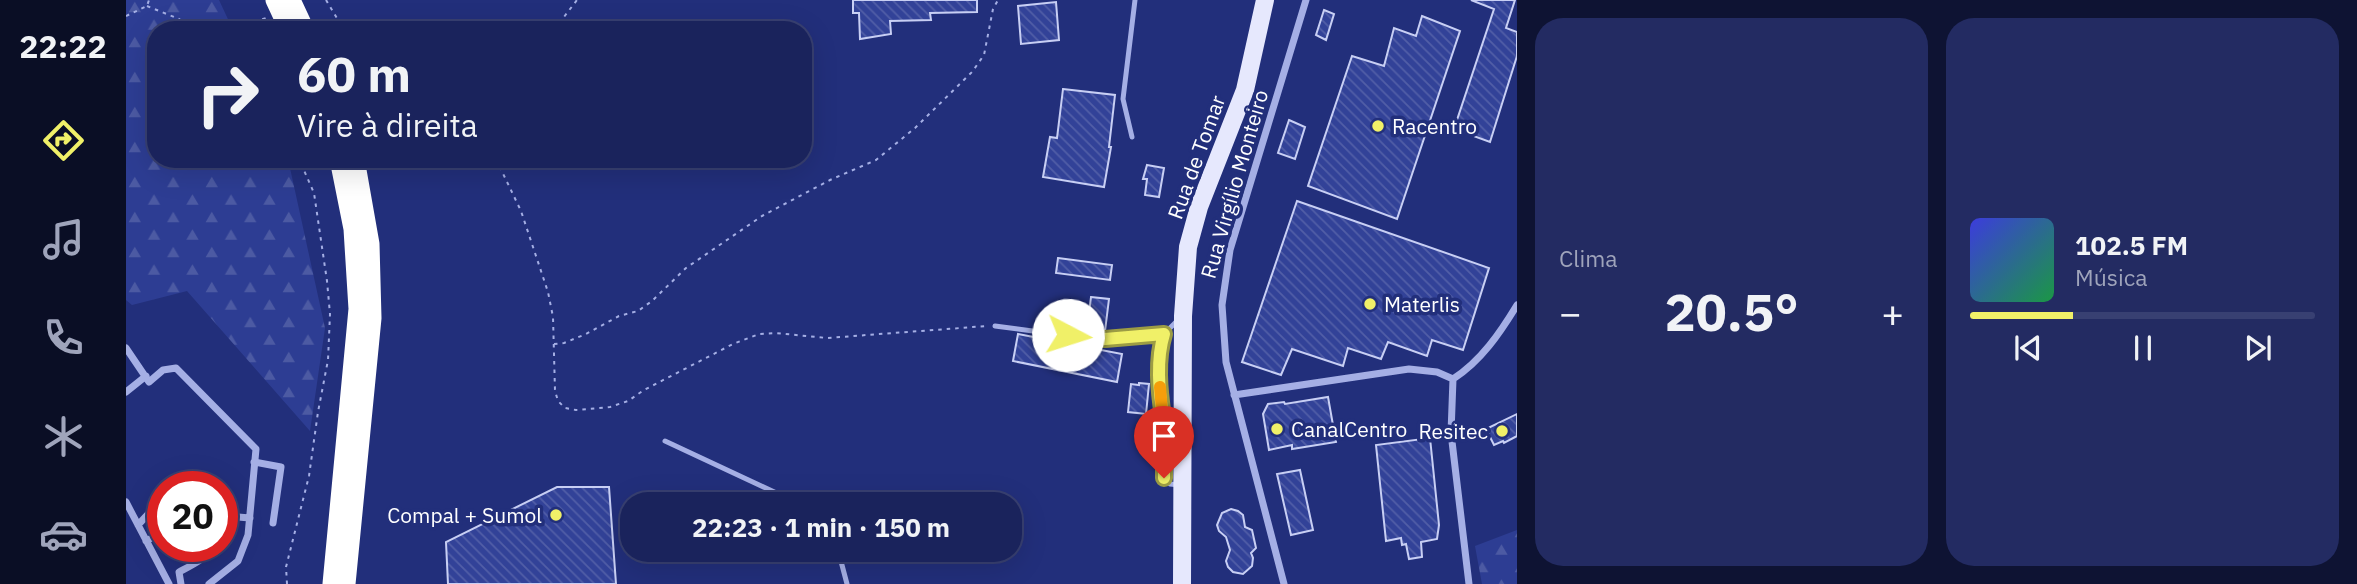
<!DOCTYPE html>
<html lang="pt">
<meta charset="utf-8">
<style>
body{margin:0;font-family:"IBM Plex Sans",sans-serif;background:#232b62;color:#f1f3f6;height:100vh;display:flex;flex-direction:column;font-size:26px;white-space:nowrap}
*{box-sizing:border-box;margin:0}
p{font-size:23px;color:#9fa4bb}
.icon{flex:none;width:38px;height:38px;fill:none;stroke:currentColor;stroke-width:2;stroke-linecap:round;stroke-linejoin:round}
.map{position:relative;flex:1;overflow:hidden}
.drawer{display:flex;flex-direction:column;gap:18px;padding:18px;background:#0e1333;width:840px}
.drawer>*{flex:none}
.guide{position:absolute;left:21px;top:21px;width:665px;height:147px;border-radius:28px;box-shadow:0 7px 28px #0002,0 0 0 2px #384072;background:#1a235c;color:#f1f3f6;overflow:hidden}
.speed{position:absolute;left:21px;top:471px;display:flex;gap:14px;font-size:35px;font-weight:700;text-align:center}
.speed>*{display:grid;place-content:center;width:91px;height:91px;border-radius:50%;background:#1a235c;box-shadow:0 7px 28px #0002,0 0 0 2px #384072;line-height:1}
.speed .limit{border:10px solid #d22;background:#fff;color:#111}
.pin{position:absolute;display:grid;place-items:center;width:60px;height:60px;color:#fff;margin:-72px -30px;border-radius:50% 50% 50% 0;rotate:-45deg;box-shadow:0 0 7px #0007}
.pin .icon{rotate:45deg}
.me{position:absolute;width:77px;margin:-38px;rotate:95deg;stroke-linejoin:round;filter:drop-shadow(0 0 5px #0008)}
.turn{display:flex;align-items:center;gap:24px;height:147px;padding:0 35px;font-size:32px}
.turn .icon{width:91px;height:91px;stroke-width:2.5}
.turn b{display:block;font-size:49px;line-height:60px}
.big{font-size:52px;font-weight:700;line-height:1.1}
.drawer .widget{flex:1;display:flex;flex-direction:column;justify-content:center;gap:10px;min-width:0;padding:0 24px;border-radius:28px;background:#232b62}
.song{display:flex;align-items:center;gap:21px}
.cover{width:84px;height:84px;border-radius:10px;background:linear-gradient(135deg,hsl(240 70% 55%),hsl(140 70% 35%))}
.played{height:7px;border-radius:4px;background:linear-gradient(90deg,#f0f068 30%,#384072 30%)}
.keys{display:flex;justify-content:space-around;direction:ltr}
.heat{display:flex;justify-content:space-between;align-items:center;font-size:38px;direction:ltr}
.drawer .tiles{flex:1;display:grid;gap:18px;grid-template-columns:repeat(2,1fr)}
.trip{position:absolute;left:494px;top:492px;width:402px;height:70px;border-radius:28px;background:#1a235c;box-shadow:0 7px 28px #0002,0 0 0 2px #384072;font-weight:700;line-height:70px;text-align:center}
main{display:flex;flex:1;min-height:0}
.dock{display:flex;flex-direction:column;width:126px;justify-content:space-around;align-items:center;background:#0a0e25;color:#9fa4bb}
.dock .icon{width:49px;height:49px}
.dock .current{color:#f0f068}
.dock b{font-size:32px;color:#f1f3f6}
.map>svg:first-child{display:block}
.forest{fill:url(#forest-firs)}
.building{fill:url(#building-back-hatch);stroke:#c8cff4;stroke-width:2}
.lines{fill:none;stroke-linecap:round;stroke-linejoin:round}
.path{stroke:#a5afe5;stroke-width:2;stroke-dasharray:3.5 5;stroke-linecap:butt}
.lane{stroke:#a5afe5;stroke-width:5}
.street{stroke:#a5afe5;stroke-width:7}
.primary{stroke:#e6e8fd;stroke-width:18}
.highway{stroke:#fff;stroke-width:19}
.route-casing{stroke:#9c9c44;stroke-width:18}
.route{stroke:#f0f068;stroke-width:12}
.slow{stroke:#f59e0b;stroke-width:12}
.poi-dot{fill:#f0f068;stroke:#222f7b;stroke-width:2.5}
.labels{text-anchor:middle;dominant-baseline:central;stroke-width:7;stroke-linejoin:round;paint-order:stroke}
.poi-label{font-size:21px;fill:#fff;stroke:#222f7b;text-anchor:start}
.street-label{font-size:21px;fill:#fff;stroke:#222f7b}
</style>
<main>
<nav class="dock">
<b>22:22</b>
<svg class="icon current" aria-label="directions" viewBox="0 0 24 24"><path d="M12 3l9 9-9 9-9-9zM9 14v-3h6M13 9l2 2-2 2"/></svg>
<svg class="icon" aria-label="music" viewBox="0 0 24 24"><path d="M9 18V5l10-2v13"/><circle cx="6" cy="18" r="3"/><circle cx="16" cy="16" r="3"/></svg>
<svg class="icon" aria-label="phone" viewBox="0 0 24 24"><path d="M5 4h4l2 5-3 2q2 4 5 5l2-3 5 2v4C11 20 4 13 5 4z"/></svg>
<svg class="icon" aria-label="climate" viewBox="0 0 24 24"><path d="M12 3v18M4 7l16 10M4 17L20 7"/></svg>
<svg class="icon" aria-label="car" viewBox="0 0 24 24"><path d="M5 17H2v-5l4-1 3-4h7l3 4 3 1v5h-3M9 17h6M6 11h13"/><circle cx="7" cy="17" r="2"/><circle cx="17" cy="17" r="2"/></svg>
</nav>
<div class="map">
<svg width="1391" height="584" viewBox="0 0 1391 584">
<defs>
<pattern id="forest-firs" width="22" height="20" patternUnits="userSpaceOnUse" patternTransform="scale(1.75)"><rect width="22" height="20" fill="#2d3d93"/><path d="M5 1l3.5 6h-7zM16 11l3.5 6h-7z" fill="#4c5aa3"/></pattern>
<pattern id="building-back-hatch" width="6" height="6" patternUnits="userSpaceOnUse" patternTransform="scale(1.75)"><rect width="6" height="6" fill="#324298"/><path d="M-1 5l2 2M0 0l6 6M5-1l2 2" fill="none" stroke="#515ea7"/></pattern>
</defs>
<rect width="100%" height="100%" fill="#222f7b"/>
<path class="forest" d="M0,0H93L107,30H30V159H162L199,328L184,431L61,291L6,305L0,300Z
M1391,530V584H1356L1349,546Z"/>
<path class="building" d="M727,0H851V12L804,13L805,20L764,21L765,34L734,39L733,13H727Z
M1345,0H1389L1380,28L1391,32V56L1364,142L1328,129L1368,9Z
M930,2L933,40L895,44L892,6Z
M1198,10L1208,14L1200,40L1190,35Z
M1296,16L1334,31L1271,219L1182,186L1226,56L1258,66L1268,28L1290,36Z
M937,89L989,95L983,147H985L978,187L917,177L924,137L931,138Z
M1163,120L1179,127L1169,159L1152,153Z
M1021,165L1038,168L1033,197L1019,195L1021,179H1017Z
M1171,201L1363,268L1337,350L1306,340L1301,356L1262,342L1255,359L1222,348L1217,366L1166,349L1155,375L1116,362Z
M932,258L986,265L984,280L930,273Z
M965,297L983,299L979,331L961,329Z
M892,334L996,354L991,382L887,361Z
M1013,383L1023,384L1020,414L1002,412L1005,384L1013,385Z
M1202,397L1210,442L1166,449V445L1143,450L1137,414L1142,404L1158,402L1159,404Z
M1391,414V436L1378,443L1377,441L1368,445L1360,429Z
M1304,438L1313,525L1311,539L1295,542L1296,557L1283,559L1280,544L1276,545L1275,538L1260,541L1250,445Z
M1174,470L1187,530L1165,535L1151,474Z
M431,487H483L490,584H322L320,542Z
M1105,509L1112,511L1117,515L1119,527L1126,530L1130,548L1125,553L1127,558L1126,566L1117,574L1107,572L1102,567L1100,561L1104,550L1100,537L1093,531L1091,525L1096,513Z"/>
<g class="lines">
<path class="path" d="M200,0L218,30
M21,6L53,19L69,30
M0,16L21,6L23,0
M104,30L140,18
M428,30L451,0
M370,159L395,211L422,292L427,317L429,391L432,401L439,408L450,410L484,407L502,401L518,390L607,344L633,334L649,333L701,338L861,326
M428,344L438,343L460,334L493,316L512,311L526,301L560,268L636,216L704,180L750,160L789,128L846,72L858,55L867,9L872,0
M161,584L160,567L183,476L192,412L202,360L204,314L201,281L188,193L173,159"/>
<path class="lane" d="M1006,137L997,99L1009,0
M1052,320L1038,334L1035,344L1034,405L1038,438V478L1044,484L1054,485
M869,326L966,339L1038,334
M539,441L674,504
M712,550L721,584"/>
<path class="street" d="M0,348L23,382L37,370L50,368L130,449L122,535L112,561L83,584
M1327,379C1355,361 1374,333 1391,305
M0,392L20,376
M1108,395L1283,369L1311,372L1327,379L1325,433L1343,584
M128,462L155,467L147,523
M0,502L43,584
M12,525L37,498
M96,525L100,516L124,518
M20,541L37,532
M55,584L53,572C66,565 80,559 87,546
M1158,584L1100,362L1096,305L1104,250L1180,0"/>
<path class="primary" d="M1056,584L1057,316L1062,247L1073,207L1119,90L1139,0"/>
<path class="highway" d="M149,0L163,30
M165,0L179,30
M206,584L232,309L227,229L213,159
M220,584L246,318L244,244L229,159"/>
</g>
<g class="lines">
<defs>
<path id="route" d="M942,335L979,339L1038,334C1030,360 1033,390 1037,417C1039,437 1038,458 1038,478"/>
</defs>
<use href="#route" class="route-casing"/>
<use href="#route" class="route"/>
<path class="slow" d="M1034,387L1038,435"/>
</g>
<g class="poi-dot">
<circle cx="1252" cy="126" r="7"/>
<circle cx="1244" cy="304" r="7"/>
<circle cx="1151" cy="429" r="7"/>
<circle cx="1376" cy="431" r="7"/>
<circle cx="430" cy="515" r="7"/>
</g>
<g class="labels">
<g class="poi-label">
<text x="1266" y="126">Racentro</text>
<text x="1258" y="304">Materlis</text>
<text x="1165" y="429">CanalCentro</text>
<text x="1362" y="431" text-anchor="end">Resitec</text>
<text x="416" y="515" text-anchor="end">Compal + Sumol</text>
</g>
<g class="street-label">
<text transform="translate(1070 157) rotate(-70)">Rua de Tomar</text>
<text transform="translate(1108 184) rotate(-74)">Rua Virgílio Monteiro</text>
</g>
</g>
</svg>
<div class="speed"><div class="limit">20</div></div>
<div class="pin" style="left:1038px;top:478px;background:#d93025"><svg class="icon" aria-label="arrive" viewBox="0 0 24 24"><path d="M6 21V4h12l-3 4 3 4H6"/></svg></div>
<svg class="me" style="left:942px;top:335px" viewBox="-20 -20 40 40"><circle r="19" fill="#fff"/><path d="M0-13L10 11 0 6-10 11z" fill="#f0f068"/></svg>
<div class="trip">22:23 · 1 min · 150 m</div>
<div class="guide">
<div class="turn"><svg class="icon" aria-label="right" viewBox="0 0 24 24"><path d="M7 20v-9h11M14 6l5 5-5 5"/></svg><div><b>60 m</b>Vire à direita</div></div>
</div>
</div>
<section class="drawer">
<div class="tiles">
<div class="widget"><p>Clima</p>
<div class="heat"><a>−</a><b class="big">20.5°</b><a>+</a></div>
</div>
<div class="widget">
<div class="song"><i class="cover"></i><div><b>102.5 FM</b><p>Música</p></div></div>
<div class="played"></div>
<div class="keys"><svg class="icon" aria-label="previous" viewBox="0 0 24 24"><path d="M18 5L8 12l10 7zM5 5v14"/></svg><svg class="icon" aria-label="pause" viewBox="0 0 24 24"><path d="M8 5v14M16 5v14"/></svg><svg class="icon" aria-label="next" viewBox="0 0 24 24"><path d="M6 5l10 7-10 7zM19 5v14"/></svg></div>
</div>
</div>
</section>
</main>
